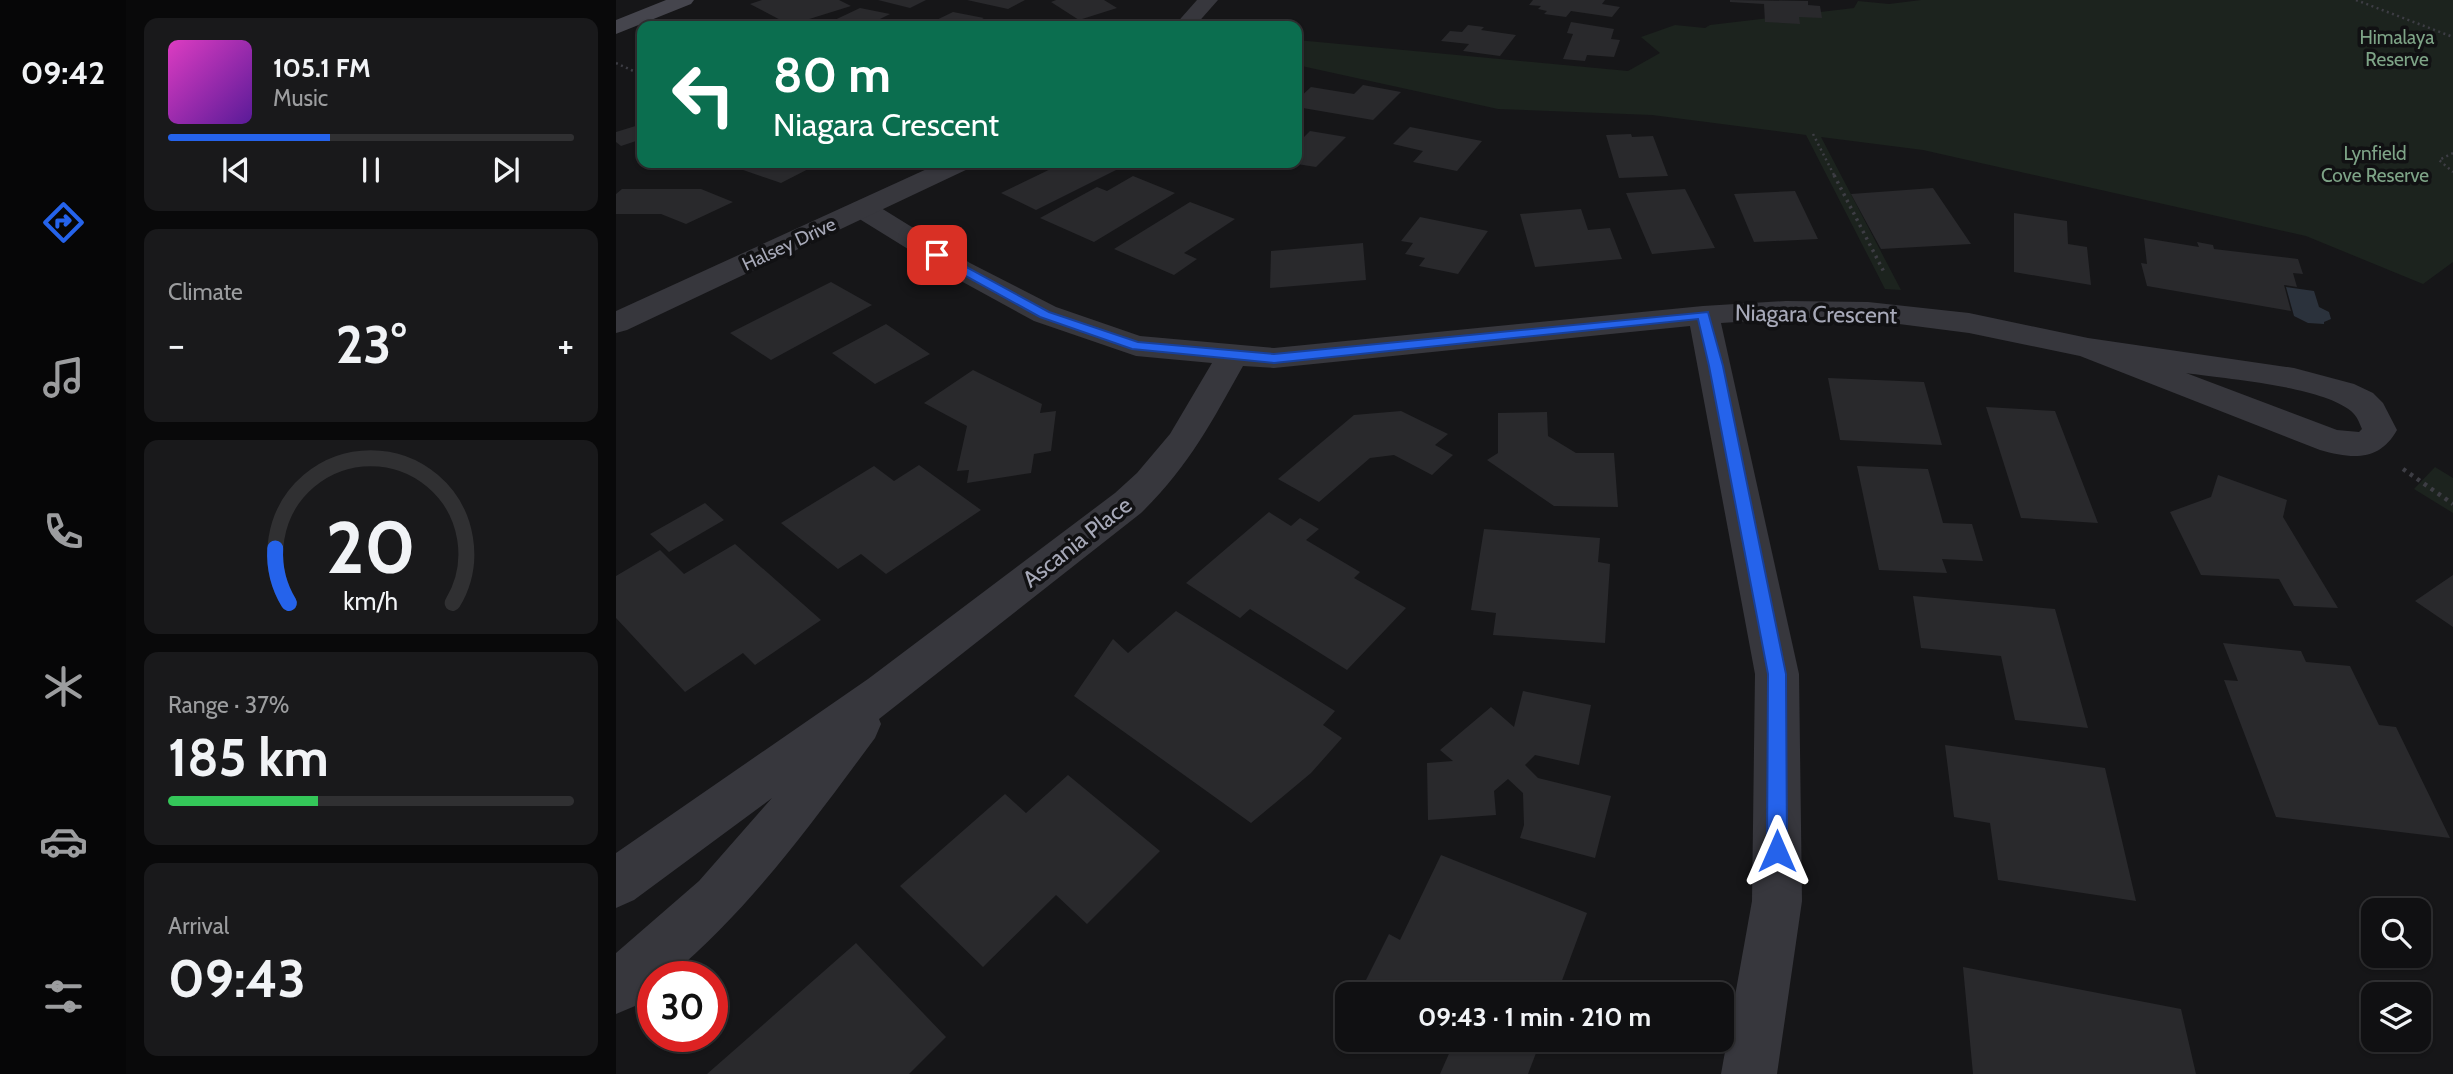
<!DOCTYPE html>
<meta charset="utf-8">
<style>
body{margin:0;font-family:Cabin,sans-serif;background:#19191b;color:#f1f3f6;height:100vh;display:flex;flex-direction:column;font-size:26px;white-space:nowrap}
*{box-sizing:border-box;margin:0}
p{font-size:23px;color:#9c9d9f}
.icon{flex:none;width:38px;height:38px;fill:none;stroke:currentColor;stroke-width:2;stroke-linecap:round;stroke-linejoin:round}
.map{position:relative;flex:1;overflow:hidden}
.drawer{display:flex;flex-direction:column;gap:18px;padding:18px;background:#09090a;width:490px}
.drawer>*{flex:none}
.guide{position:absolute;left:21px;top:21px;width:665px;height:147px;border-radius:14px;box-shadow:0 2px 5px #0004,0 0 0 2px #303032;background:#0b6e4f;color:#fff;overflow:hidden}
.tools{position:absolute;left:1745px;top:898px;display:grid;gap:14px}
.tools a{display:grid;place-items:center;width:70px;height:70px;border-radius:14px;background:#101012;box-shadow:0 2px 5px #0004,0 0 0 2px #303032;font-size:35px}
.speed{position:absolute;left:21px;top:961px;display:flex;gap:14px;font-size:35px;font-weight:700;text-align:center}
.speed>*{display:grid;place-content:center;width:91px;height:91px;border-radius:50%;background:#101012;box-shadow:0 2px 5px #0004,0 0 0 2px #303032;line-height:1}
.speed .limit{border:10px solid #d22;background:#fff;color:#111}
.pin{position:absolute;display:grid;place-items:center;width:60px;height:60px;color:#fff;margin:-30px;border-radius:14px;box-shadow:0 4px 10px #0006}
.me{position:absolute;width:77px;margin:-38px;rotate:0deg;stroke-linejoin:round;filter:drop-shadow(0 0 5px #0008)}
.turn{display:flex;align-items:center;gap:24px;height:147px;padding:0 21px;font-size:32px}
.turn .icon{width:91px;height:91px;stroke-width:2.5}
.turn b{display:block;font-size:49px;line-height:60px}
.big{font-size:52px;font-weight:700;line-height:1.1}
.drawer .tile{flex:1;display:flex;flex-direction:column;justify-content:center;gap:10px;min-width:0;padding:0 24px;border-radius:14px;background:#19191b}
.drawer .dial{align-items:center;gap:0}
.dial svg{height:182px;overflow:visible;fill:none;stroke:#303032;stroke-width:7;stroke-linecap:round;text-anchor:middle}
.dial text{fill:#f1f3f6;stroke:none}
.song{display:flex;align-items:center;gap:21px}
.cover{width:84px;height:84px;border-radius:10px;background:linear-gradient(135deg,hsl(310 70% 55%),hsl(270 70% 35%))}
.played{height:7px;border-radius:4px;background:linear-gradient(90deg,#2563eb 40%,#303032 40%)}
.keys{display:flex;justify-content:space-around;direction:ltr}
.heat{display:flex;justify-content:space-between;align-items:center;font-size:38px;direction:ltr}
.charge{height:10px;border-radius:5px;background:linear-gradient(90deg,#34c759 37%,#303032 0)}
.trip{position:absolute;left:719px;top:982px;width:399px;height:70px;border-radius:14px;background:#101012;box-shadow:0 2px 5px #0004,0 0 0 2px #303032;font-weight:700;line-height:70px;text-align:center}
main{display:flex;flex:1;min-height:0}
.menu{display:flex;flex-direction:column;width:126px;justify-content:space-around;align-items:center;background:#060607;color:#9c9d9f}
.menu .icon{width:49px;height:49px}
.menu .current{color:#2563eb}
.menu b{font-size:32px;color:#f1f3f6}
.map>svg:first-child{display:block}
.green{fill:#1c231e}
.water{fill:#2b323c}
.building{fill:#29292c}
.lines{fill:none;stroke-linecap:round;stroke-linejoin:round}
.path-far2{stroke:#3d3d44;stroke-width:2.5;stroke-dasharray:2 3.5;stroke-linecap:butt}
.path-far1{stroke:#3d3d44;stroke-width:3.5;stroke-dasharray:2.5 4.5;stroke-linecap:butt}
.path{stroke:#3d3d44;stroke-width:4.5;stroke-dasharray:3.5 5;stroke-linecap:butt}
.minor{fill:#37373d;fill-rule:evenodd}
.tertiary{fill:#37373d;fill-rule:evenodd}
.secondary{fill:#45454d;fill-rule:evenodd}
.route{fill:#2563eb;stroke:#184099;stroke-width:2}
.labels{text-anchor:middle;dominant-baseline:central;stroke-width:7;stroke-linejoin:round;paint-order:stroke}
.far-park-label{font-size:19px;fill:#7ea487;stroke:#111113}
.far-street-label{font-size:19px;fill:#a7a9b8;stroke:#111113}
.street-label{font-size:23px;fill:#a7a9b8;stroke:#111113}
</style>
<main>
<nav class="menu">
<b>09:42</b>
<svg class="icon current" aria-label="directions" viewBox="0 0 24 24"><path d="M12 3l9 9-9 9-9-9zM9 14v-3h6M13 9l2 2-2 2"/></svg>
<svg class="icon" aria-label="music" viewBox="0 0 24 24"><path d="M9 18V5l10-2v13"/><circle cx="6" cy="18" r="3"/><circle cx="16" cy="16" r="3"/></svg>
<svg class="icon" aria-label="phone" viewBox="0 0 24 24"><path d="M5 4h4l2 5-3 2q2 4 5 5l2-3 5 2v4C11 20 4 13 5 4z"/></svg>
<svg class="icon" aria-label="climate" viewBox="0 0 24 24"><path d="M12 3v18M4 7l16 10M4 17L20 7"/></svg>
<svg class="icon" aria-label="car" viewBox="0 0 24 24"><path d="M5 17H2v-5l4-1 3-4h7l3 4 3 1v5h-3M9 17h6M6 11h13"/><circle cx="7" cy="17" r="2"/><circle cx="17" cy="17" r="2"/></svg>
<svg class="icon" aria-label="filters" viewBox="0 0 24 24"><path d="M4 7h16M4 17h16"/><circle cx="9" cy="7" r="2"/><circle cx="15" cy="17" r="2"/></svg>
</nav>
<section class="drawer">
<div class="tile">
<div class="song"><i class="cover"></i><div><b>105.1 FM</b><p>Music</p></div></div>
<div class="played"></div>
<div class="keys"><svg class="icon" aria-label="previous" viewBox="0 0 24 24"><path d="M18 5L8 12l10 7zM5 5v14"/></svg><svg class="icon" aria-label="pause" viewBox="0 0 24 24"><path d="M8 5v14M16 5v14"/></svg><svg class="icon" aria-label="next" viewBox="0 0 24 24"><path d="M6 5l10 7-10 7zM19 5v14"/></svg></div>
</div>
<div class="tile"><p>Climate</p>
<div class="heat"><a>−</a><b class="big">23°</b><a>+</a></div>
</div>
<div class="tile dial"><svg viewBox="0 0 100 80">
<path d="M14 69A42 42 0 1 1 86 69"/>
<path d="M14 69A42 42 0 0 1 8 45" stroke="#2563eb"/>
<text x="50" y="56" font-size="32" font-weight="700">20</text>
<text x="50" y="72" font-size="11">km/h</text>
</svg></div>
<div class="tile"><p>Range · 37%</p><b class="big">185 km</b><div class="charge"></div></div>
<div class="tile"><p>Arrival</p><b class="big">09:43</b></div>
</section>
<div class="map">
<svg width="1837" height="1074" viewBox="0 0 1837 1074">
<rect width="100%" height="100%" fill="#161618"/>
<path class="green" d="M1305,0H1837V262L1807,284L1690,236L1307,150L1205,137L1285,290L1269,289L1190,135L1036,115L882,109L681,65V40L1012,71L1044,53L1025,37L1059,25L1089,28L1094,25L1238,8L1242,1L1273,4Z
M1819,467L1837,478V513L1798,489Z"/>
<path class="water" d="M1670,287L1698,291L1703,307L1713,312L1715,319L1708,322V324L1692,323L1678,316Z"/>
<path class="building" d="M146,0H223L235,6L174,25L134,4Z
M262,0H310L294,8Z
M351,0H409L392,9Z
M440,0H488L501,8L463,20L435,2Z
M917,0H989L986,4L1004,7L996,17L955,11L950,17L928,14L931,11L922,9L925,6L913,5Z
M1114,0L1192,1V5L1204,6L1206,18L1183,17L1184,24L1149,22L1148,4L1114,2Z
M244,8L274,14L250,26H206Z
M337,12L368,18L358,23L367,26H308Z
M955,22L998,29L995,39L1004,40L998,57L971,55L969,61L947,59L957,34L951,33Z
M852,25L868,27L865,30L900,35L884,56L847,51L853,44L825,41L834,31L846,32Z
M747,85L785,92L757,120L681,107V100L695,87L738,94Z
M26,124V139L5,146L0,142V132Z
M794,127L866,141L841,171L797,162L807,151L777,144Z
M694,131L730,137L700,167L681,164V144Z
M1015,134L1016,137L1037,136L1052,176L1003,178L990,135Z
M107,163H204L165,183Z
M447,163H514L420,210L385,193Z
M517,176L559,193L478,242L424,218L481,187L491,191Z
M1317,188L1355,244L1265,249L1235,194Z
M6,189H85L117,202L70,224L45,214H0V194Z
M1069,189L1099,248L1036,254L1010,193Z
M1179,191L1202,239L1138,242L1118,194Z
M574,202L619,219L568,253L581,259L558,275L498,249Z
M965,209L972,230L994,228L1006,259L919,267L904,214Z
M1398,213L1451,221L1452,244L1471,247L1475,285L1398,272Z
M804,217L872,231L842,274L803,266L809,258L789,254L797,243L785,241Z
M1528,238L1583,247L1581,242L1597,245L1598,249L1682,259L1687,274L1677,273L1681,287L1668,285L1675,311L1531,286L1525,263L1531,264Z
M747,243L750,280L654,288L655,251Z
M215,282L256,305L155,360L114,333Z
M270,324L314,354L259,384L216,353Z
M357,370L426,404L424,413L440,411L435,451L418,454L415,473L351,483L353,470L341,471L351,426L308,403Z
M1212,378L1308,382L1326,445L1224,440Z
M1370,407L1439,411L1482,523L1405,518Z
M785,411L832,434L819,445L837,455L816,475L778,455L754,458L703,502L662,479L738,415Z
M931,412L932,436L960,453H998L1002,507L938,506L871,460L882,453V413Z
M303,465L365,510L270,574L245,554L222,569L165,523L258,466L278,481Z
M1241,466L1312,469L1327,523L1356,524L1367,561L1326,559L1331,573L1263,570Z
M1602,475L1671,500L1667,517L1722,608L1678,606L1663,579L1585,575L1554,512L1595,497Z
M89,503L108,520L53,552L34,534Z
M653,512L675,526L684,518L703,529L690,540L744,572L738,578L790,608L731,670L634,609L624,618L570,583Z
M868,529L984,538L982,562L994,564L989,643L877,635L880,613L855,610Z
M119,544L205,620L139,665L127,653L69,692L0,618V576L44,550L68,574Z
M1837,575V627L1799,601Z
M1297,596L1439,609L1472,728L1399,720L1385,656L1305,648Z
M560,611L719,711L707,725L726,738L695,773L635,823L458,696L497,639L512,653Z
M1607,643L1685,651L1690,662L1734,666L1763,725L1780,727L1834,838L1660,817L1608,680L1622,681Z
M907,691L975,705L963,765L919,755L909,765L922,778L995,796L979,858L904,838L908,825L907,793L892,779L878,791L880,815L812,820L811,763L837,761L824,750L875,707L898,727Z
M1329,745L1489,768L1520,901L1382,880L1374,823L1338,817Z
M452,775L544,851L471,924L440,895L367,967L284,886L389,794L410,813Z
M825,855L971,913L941,994H743L773,934L784,940Z
M240,943L330,1037L293,1074H91Z
M1347,967L1565,1009L1580,1074H1357Z
M839,1040H925L912,1074H824Z"/>
<g class="lines">
<path class="path-far2" d="M1740,0L1837,37
M0,63L26,75
M1197,134L1219,177
M1837,153L1823,160L1837,172"/>
<path class="path-far1" d="M1218,175L1269,274"/>
<path class="path" d="M1787,469L1837,504"/>
<path class="minor" d="M247,201L257,203L354,263L440,307L524,336L658,348L1087,306L1170,301L1252,302L1353,313L1472,338L1678,368L1738,384L1757,393L1767,403L1781,430C1763,462 1736,459 1704,450L1464,356L1353,333L1252,320L1170,319L1105,323L1183,674L1186,901L1161,1074H1105L1136,901L1139,674L1074,326L658,368L627,366C595,423 573,466 525,513L263,719L265,724L259,738C196,823 135,908 54,976H37V991L19,1006L0,1014V953L83,881L156,798L18,900L0,908V853L252,679L499,493L521,473L554,434L596,363L520,356L418,321L334,275L237,215L233,209L237,203ZM1570,373C1610,379 1705,386 1735,411C1741,416 1743,422 1746,429L1743,432L1721,430Z"/>
<path class="tertiary" d="M581,0H602L579,26H558Z
M324,163H358L354,168L11,330L0,333V311Z"/>
<path class="secondary" d="M50,0H78L75,4L0,34V20Z"/>
</g>
<path class="route" d="M321,251L433,312L522,342L658,354L1092,312L1107,366L1170,674L1171,851L1168,858L1161,860L1154,858L1151,851L1152,674L1093,366L1082,319L658,363L516,349L424,317L317,258L315,255Z"/>
<g class="labels">
<g class="far-park-label">
<text x="1781" y="37">Himalaya<tspan x="1781" dy="22">Reserve</tspan></text>
<text x="1759" y="153">Lynfield<tspan x="1759" dy="22">Cove Reserve</tspan></text>
</g>
<g class="far-street-label">
<text transform="translate(173 244) rotate(-25)">Halsey Drive</text>
</g>
<g class="street-label">
<text transform="translate(1200 314) rotate(1)">Niagara Crescent</text>
<text transform="translate(461 542) rotate(-38)">Ascania Place</text>
</g>
</g>
</svg>
<div class="tools">
<a><svg class="icon" aria-label="search" viewBox="0 0 24 24"><circle cx="10" cy="10" r="6"/><path d="M15 15l6 6"/></svg></a>
<a><svg class="icon" aria-label="layers" viewBox="0 0 24 24"><path d="M12 4l9 5-9 5-9-5zM3 14l9 5 9-5"/></svg></a>
</div>
<div class="speed"><div class="limit">30</div></div>
<div class="pin" style="left:321px;top:255px;background:#d93025"><svg class="icon" aria-label="arrive" viewBox="0 0 24 24"><path d="M6 21V4h12l-3 4 3 4H6"/></svg></div>
<svg class="me" style="left:1161px;top:851px" viewBox="-20 -20 40 40"><path d="M0-17L14 15 0 8-14 15z" fill="#2563eb" stroke="#fff" stroke-width="4"/></svg>
<div class="trip">09:43 · 1 min · 210 m</div>
<div class="guide">
<div class="turn"><svg class="icon" aria-label="left" viewBox="0 0 24 24"><path d="M17 20v-9H6M10 6l-5 5 5 5"/></svg><div><b>80 m</b>Niagara Crescent</div></div>
</div>
</div>
</main>
